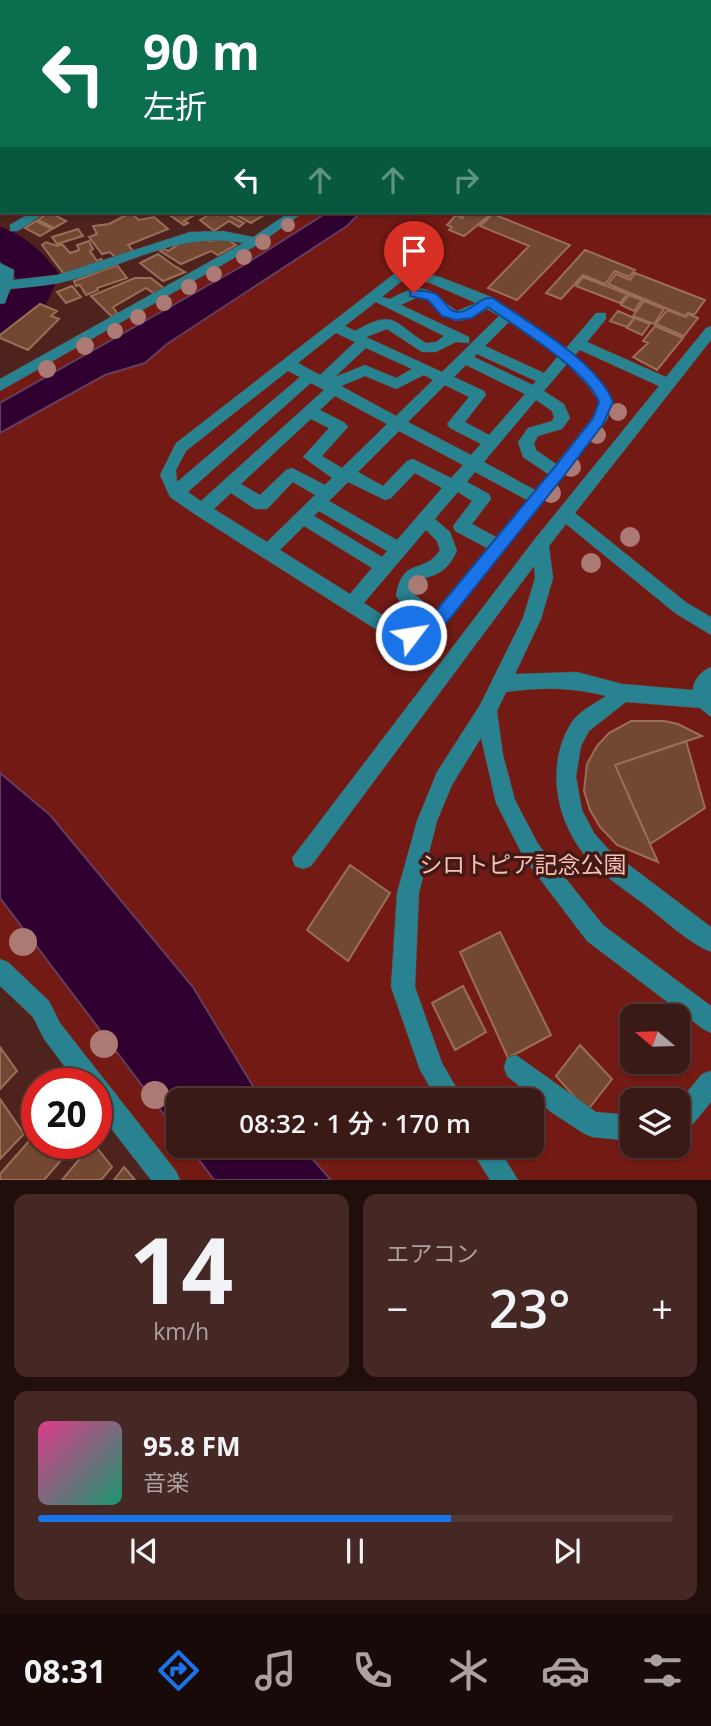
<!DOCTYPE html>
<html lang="ja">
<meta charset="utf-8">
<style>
body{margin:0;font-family:"Open Sans","Noto Sans JP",sans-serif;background:#452723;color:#f1f3f6;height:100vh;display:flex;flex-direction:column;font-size:26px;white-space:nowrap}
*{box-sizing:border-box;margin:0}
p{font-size:23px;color:#aba1a1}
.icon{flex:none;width:38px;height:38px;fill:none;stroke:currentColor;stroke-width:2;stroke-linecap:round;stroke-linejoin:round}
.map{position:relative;height:1180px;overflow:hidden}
.sheet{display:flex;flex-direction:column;gap:14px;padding:14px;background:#200e0c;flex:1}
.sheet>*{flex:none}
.guide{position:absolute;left:0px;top:0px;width:712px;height:214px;box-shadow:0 2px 5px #0004,0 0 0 2px #543835;background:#0b6e4f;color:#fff;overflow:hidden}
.needle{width:46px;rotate:289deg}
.buttons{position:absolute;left:620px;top:1004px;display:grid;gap:14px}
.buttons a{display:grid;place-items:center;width:70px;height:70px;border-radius:14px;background:#3a1a16;box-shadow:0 2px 5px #0004,0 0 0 2px #543835;font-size:35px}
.speed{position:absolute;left:21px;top:1068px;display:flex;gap:14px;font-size:35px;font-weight:700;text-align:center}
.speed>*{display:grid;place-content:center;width:91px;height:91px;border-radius:50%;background:#3a1a16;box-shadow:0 2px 5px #0004,0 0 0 2px #543835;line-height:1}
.speed .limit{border:10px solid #d22;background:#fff;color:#111}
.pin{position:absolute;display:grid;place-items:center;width:60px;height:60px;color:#fff;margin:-72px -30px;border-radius:50% 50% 50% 0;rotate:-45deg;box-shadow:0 0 7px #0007}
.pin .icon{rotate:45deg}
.me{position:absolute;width:77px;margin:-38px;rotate:59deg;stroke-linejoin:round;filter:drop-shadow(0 0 5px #0008)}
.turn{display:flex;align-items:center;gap:24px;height:147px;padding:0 28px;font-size:32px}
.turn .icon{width:91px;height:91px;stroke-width:2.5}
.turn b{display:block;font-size:49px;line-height:60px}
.lanes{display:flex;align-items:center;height:66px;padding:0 28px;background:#0003;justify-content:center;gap:35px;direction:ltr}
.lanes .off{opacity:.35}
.big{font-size:52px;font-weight:600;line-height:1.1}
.sheet .tile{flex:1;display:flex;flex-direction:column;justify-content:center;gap:10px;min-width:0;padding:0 24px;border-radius:14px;background:#452723}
.sheet .dial{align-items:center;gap:0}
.dial b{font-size:91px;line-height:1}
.song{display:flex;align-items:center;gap:21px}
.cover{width:84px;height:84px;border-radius:10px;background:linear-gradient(135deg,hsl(330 70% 55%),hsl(160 70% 35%))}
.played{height:7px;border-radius:4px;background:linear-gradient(90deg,#1a73e8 65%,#543835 65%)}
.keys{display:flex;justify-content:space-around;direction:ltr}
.heat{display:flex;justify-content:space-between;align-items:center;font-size:38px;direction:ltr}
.sheet .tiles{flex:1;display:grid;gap:14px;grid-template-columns:1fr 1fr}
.tile:last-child{grid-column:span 2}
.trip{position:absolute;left:166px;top:1088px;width:378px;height:70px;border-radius:14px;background:#3a1a16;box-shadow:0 2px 5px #0004,0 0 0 2px #543835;font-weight:600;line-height:70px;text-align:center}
.dock{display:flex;height:112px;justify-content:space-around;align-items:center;background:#170a09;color:#aba1a1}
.dock .icon{width:49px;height:49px}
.dock .on{color:#1a73e8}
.dock b{font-size:32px;color:#f1f3f6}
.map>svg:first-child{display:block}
.green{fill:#731a14;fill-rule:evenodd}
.water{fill:#2f002f;stroke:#663d5d;stroke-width:2}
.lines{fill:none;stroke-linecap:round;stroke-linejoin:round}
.river{fill:#2f002f;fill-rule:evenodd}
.building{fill:#724832;stroke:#9b6f57;stroke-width:2}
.minor-casing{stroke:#6a413c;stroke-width:1}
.minor{fill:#28828f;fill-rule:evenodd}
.tree{fill:#ac7a74}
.route{fill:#1a73e8;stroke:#114b97;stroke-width:2}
.labels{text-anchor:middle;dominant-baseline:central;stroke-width:7;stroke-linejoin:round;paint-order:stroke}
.near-park-label{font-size:23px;fill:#f8c2ba;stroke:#431914}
</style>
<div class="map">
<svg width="711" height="1180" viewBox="0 0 711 1180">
<rect width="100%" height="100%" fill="#4e231e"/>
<path class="green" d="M561,0H711V1180H180L96,1089V1083H91L0,984V390L237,256L305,212H710V2H558ZM632,1017H677V1062H632ZM178,1101H532V1146H178ZM632,1101H677V1146H632Z"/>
<path class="water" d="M328,212H361L347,226L167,344L145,363L105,375L0,433V403L244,265Z
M0,773L50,815L193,987L262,1101H178V1133L0,898Z
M189,1146H301L331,1180H214Z"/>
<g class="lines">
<path class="river" d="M0,227C22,232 46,255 59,274C48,306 34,329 0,339V301L10,293L16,277L0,261Z"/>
</g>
<path class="building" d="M49,212L66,221L54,228L38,220Z
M132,212H136L133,215L139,220L154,217L168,229L128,245L134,252L116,258L110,252L102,254L89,237L97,234L93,226L109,224Z
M165,212H200L184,221L188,223L184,225Z
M222,212L244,223L239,227L229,221L214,231L200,220L212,213L217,216Z
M230,212H269L251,223Z
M467,212L491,214L464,236L449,230L452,227L447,225L456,215L462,218Z
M493,214L570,245L517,300L488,288L529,246L480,226Z
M36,221L52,229L40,236L25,228Z
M78,229L83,236L57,244L52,237Z
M203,238L209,241L226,239L236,245L218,255L211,251L181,264L160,251L165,249L168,251L181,243Z
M89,241L93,249L90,251L97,261L101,259L104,262L64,274L42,245L46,242L57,246L62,244L70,253L79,250L77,245Z
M585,250L635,270L629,277L615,271L605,284L583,275L561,299L546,293Z
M158,254L173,265L185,272L163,281L140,263Z
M117,265L127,278L97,288L98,290L86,295L80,285L76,286L74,281Z
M635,273L705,300L694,315L688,313L685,316L608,284L616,274L630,280Z
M583,277L627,294L620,303L576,286Z
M135,278H151L165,289L155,294L146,288L113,307L117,313L112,317L91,296Z
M72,286L81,297L66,303L57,292Z
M629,295L642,300L634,311L621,305Z
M644,301L664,309L654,324L633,316Z
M40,304L57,311L51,316L59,319L28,350L0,338V335Z
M667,310L686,317L688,314L698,318L684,336L656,324Z
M618,311L634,318L627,327L610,321Z
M635,318L650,324L642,335L627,328Z
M655,326L683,338L657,370L633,357L648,343L643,341Z
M631,721H664L678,724L702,736L615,765L658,862L617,845L600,827L590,810L584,791L587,764L597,746L609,733Z
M686,741L705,808L650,844L615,765Z
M350,865L390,893L348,961L307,930Z
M500,932L551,1035L508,1058L460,952Z
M463,986L486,1032L455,1050L432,1003Z
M580,1045L612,1079L587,1111L556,1076Z
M0,1047L17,1071L0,1089Z
M0,1099L24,1134L0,1159Z
M37,1132V1143H76L44,1180H0V1174Z
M93,1143L112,1167L101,1180H62Z
M124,1167L135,1180H114Z"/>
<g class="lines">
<defs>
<path id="minor" d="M212,0H224L225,2H214Z
M266,0H277L265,2Z
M548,0H559L547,2Z
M706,0H711V4L710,2H705Z
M710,59H711V65H710Z
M0,74H2L0,81Z
M710,80H711V86H710Z
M0,123H2L0,130Z
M32,212H46L18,231H10V225Z
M290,212H304L259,244L0,391V379L243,243C176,230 122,269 59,283C43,286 26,287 10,289L5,303L0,304V263L14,270L13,280L57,275L190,232L223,231L253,237Z
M413,270L440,277L494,298L495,302L514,311L566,348L596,313H606V319L587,342L666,377L706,328L711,326V340L575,513L687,603L711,617V635L675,613L566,524L549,546L553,578L541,619L515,674L577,672L622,684L693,690C693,680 702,670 711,667V717L700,708L626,702L589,731L581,746L576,777L582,810L594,833L608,849L711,927V952C687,942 666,921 645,905C627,891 606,878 591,862C556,826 544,765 572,722C580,710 595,704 606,696C572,687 540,687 506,692L497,711L503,755L515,800L538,844L603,925L711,1006V1033L703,1029L587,941L524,858L496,803L481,738L452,785L437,821L419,893L415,987L442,1063L464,1101H438L420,1070L391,987L397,893L417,821L437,772L480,705L523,618L535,578L534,566L311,866L303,869L295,866L292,858L534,540L659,386L580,350L575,355L600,380L613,402L607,420L443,628L417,641L388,637L196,515L170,497L160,475L176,443L394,274ZM413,278L430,283L476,303L457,311C428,292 428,278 390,299L382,297L403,280ZM418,297C449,302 441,339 487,309L499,316L442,372L366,337L387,329L422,352H436L456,342L469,343V337L401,305ZM376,302L444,336L436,342L426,343C394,324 396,307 355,331L345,326ZM509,322L558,356L544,373L485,346ZM336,333L355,342L320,375L298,363ZM366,348L412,369L396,378L365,365L335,377ZM477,354L536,381L533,385L474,357ZM567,364L589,387L599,402L592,418L556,464L536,450L534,443L538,436L562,429L570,418L564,404L544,391ZM466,365L525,394L489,435L465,422L486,395L484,391L454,377ZM288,371L300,377L177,482L176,470L186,451ZM424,375L433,380L396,416L341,386L365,376L396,389ZM311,383L324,390L201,501L188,492ZM445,385L469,397L447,424L450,428L481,444L471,455L408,422ZM335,396L387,424L342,468L322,456L348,427L345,423L320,410ZM536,400L552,411L554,417L552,421L528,428L518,442L523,457L548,474L535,490L484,462ZM311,419L329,428L303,457L332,478L325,485L292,468L286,470L260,495L241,484ZM399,431L463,465L451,478L413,459L407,461L383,486L358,472ZM475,472L527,500L496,537L472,524L491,499L489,494L467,482ZM415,473L442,488L397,540L329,501L348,482L385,500L391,498ZM293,482L315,495L267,542L214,509L231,493L255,509H267ZM458,492L472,501L453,526L455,531L487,548L435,611L414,594C417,573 429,581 443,570C450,565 453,558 457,551L450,532L435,519ZM319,511L387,551L382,557L314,516ZM304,526L372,568L350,594L280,550ZM426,530L437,541L440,550C423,576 403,555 396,596L409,613L423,622C402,633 381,613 364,603Z
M0,959L8,962L49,1001L60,1023L176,1171L180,1180H151L96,1109V1083H77L44,1039L33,1017L0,986Z
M516,1055L596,1112L632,1115V1141L592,1137L583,1133L551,1112L507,1076L504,1067L507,1058Z
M711,1071V1102L692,1125L677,1131V1104L702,1074Z
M469,1146H497L518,1180H490Z"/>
</defs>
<use href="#minor" class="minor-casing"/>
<use href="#minor" class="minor"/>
</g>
<g class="tree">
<circle cx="288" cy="225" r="7"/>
<circle cx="263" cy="242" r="8"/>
<circle cx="244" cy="257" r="8"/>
<circle cx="214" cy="274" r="8"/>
<circle cx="189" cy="287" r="8"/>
<circle cx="164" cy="303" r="8"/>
<circle cx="138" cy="317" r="8"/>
<circle cx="115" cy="331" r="8"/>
<circle cx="85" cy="346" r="9"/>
<circle cx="47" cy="369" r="9"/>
<circle cx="618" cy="412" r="9"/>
<circle cx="597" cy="435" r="9"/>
<circle cx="571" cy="467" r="10"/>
<circle cx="551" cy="493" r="10"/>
<circle cx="630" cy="537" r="10"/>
<circle cx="591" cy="563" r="10"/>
<circle cx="418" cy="585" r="10"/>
<circle cx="23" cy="942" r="14"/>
<circle cx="104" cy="1044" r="14"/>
<circle cx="155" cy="1095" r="14"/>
</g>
<path class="route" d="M414,290C421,291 431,291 436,294C444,299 447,311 457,312C471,313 479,296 493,298C528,323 597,361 613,402L603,424L563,477L443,627C432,636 420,646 405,640L403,635L405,630L420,626L431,617L553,469L593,418L599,402C588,371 516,327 488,307L472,318L456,320L442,316L428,300L410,296V291Z"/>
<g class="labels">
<g class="near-park-label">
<text x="523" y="864">シロトピア記念公園</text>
</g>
</g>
</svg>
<div class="buttons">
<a><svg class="needle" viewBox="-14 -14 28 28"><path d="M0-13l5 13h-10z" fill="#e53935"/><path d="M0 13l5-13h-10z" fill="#aba1a1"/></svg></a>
<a><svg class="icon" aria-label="layers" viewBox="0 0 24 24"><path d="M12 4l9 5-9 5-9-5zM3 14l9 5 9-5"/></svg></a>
</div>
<div class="speed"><div class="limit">20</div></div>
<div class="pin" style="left:414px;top:293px;background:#d93025"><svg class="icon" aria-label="arrive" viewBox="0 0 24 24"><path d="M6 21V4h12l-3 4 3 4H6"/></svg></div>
<svg class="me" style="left:411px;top:635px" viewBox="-20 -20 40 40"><circle r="17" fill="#1a73e8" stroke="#fff" stroke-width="3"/><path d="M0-11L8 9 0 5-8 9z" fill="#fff"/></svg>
<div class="trip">08:32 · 1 分 · 170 m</div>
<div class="guide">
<div class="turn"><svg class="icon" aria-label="left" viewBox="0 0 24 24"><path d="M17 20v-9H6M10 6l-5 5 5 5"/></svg><div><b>90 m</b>左折</div></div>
<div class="lanes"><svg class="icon" aria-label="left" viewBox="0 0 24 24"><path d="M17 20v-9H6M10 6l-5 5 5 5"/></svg><svg class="icon off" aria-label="ahead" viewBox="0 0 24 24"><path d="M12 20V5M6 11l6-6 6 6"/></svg><svg class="icon off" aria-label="ahead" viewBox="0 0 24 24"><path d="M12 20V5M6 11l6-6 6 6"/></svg><svg class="icon off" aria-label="right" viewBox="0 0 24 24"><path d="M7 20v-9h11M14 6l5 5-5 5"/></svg></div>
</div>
</div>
<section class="sheet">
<div class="tiles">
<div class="tile dial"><b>14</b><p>km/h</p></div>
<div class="tile"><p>エアコン</p>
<div class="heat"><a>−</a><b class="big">23°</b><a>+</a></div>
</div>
<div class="tile">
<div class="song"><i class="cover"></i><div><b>95.8 FM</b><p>音楽</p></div></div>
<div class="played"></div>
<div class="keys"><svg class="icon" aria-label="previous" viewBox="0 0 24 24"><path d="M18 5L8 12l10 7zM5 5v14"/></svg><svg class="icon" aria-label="pause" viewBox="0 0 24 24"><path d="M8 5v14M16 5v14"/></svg><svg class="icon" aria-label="next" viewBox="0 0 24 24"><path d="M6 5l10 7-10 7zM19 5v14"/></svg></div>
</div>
</div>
</section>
<nav class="dock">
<b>08:31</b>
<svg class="icon on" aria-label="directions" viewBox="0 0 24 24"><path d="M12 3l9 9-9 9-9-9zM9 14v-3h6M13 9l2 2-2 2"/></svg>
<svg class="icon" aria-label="music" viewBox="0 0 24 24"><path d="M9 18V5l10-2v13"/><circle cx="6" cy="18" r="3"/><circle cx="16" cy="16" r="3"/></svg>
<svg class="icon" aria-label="phone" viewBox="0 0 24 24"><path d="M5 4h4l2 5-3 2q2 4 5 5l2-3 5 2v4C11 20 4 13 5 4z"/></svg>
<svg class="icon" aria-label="climate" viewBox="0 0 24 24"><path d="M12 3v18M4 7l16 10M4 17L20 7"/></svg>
<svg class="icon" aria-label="car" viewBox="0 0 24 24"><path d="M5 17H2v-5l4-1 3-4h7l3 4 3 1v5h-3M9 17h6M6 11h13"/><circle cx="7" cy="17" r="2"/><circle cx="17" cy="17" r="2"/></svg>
<svg class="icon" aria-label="filters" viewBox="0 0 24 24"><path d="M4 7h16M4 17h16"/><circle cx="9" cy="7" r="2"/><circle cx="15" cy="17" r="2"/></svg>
</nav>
